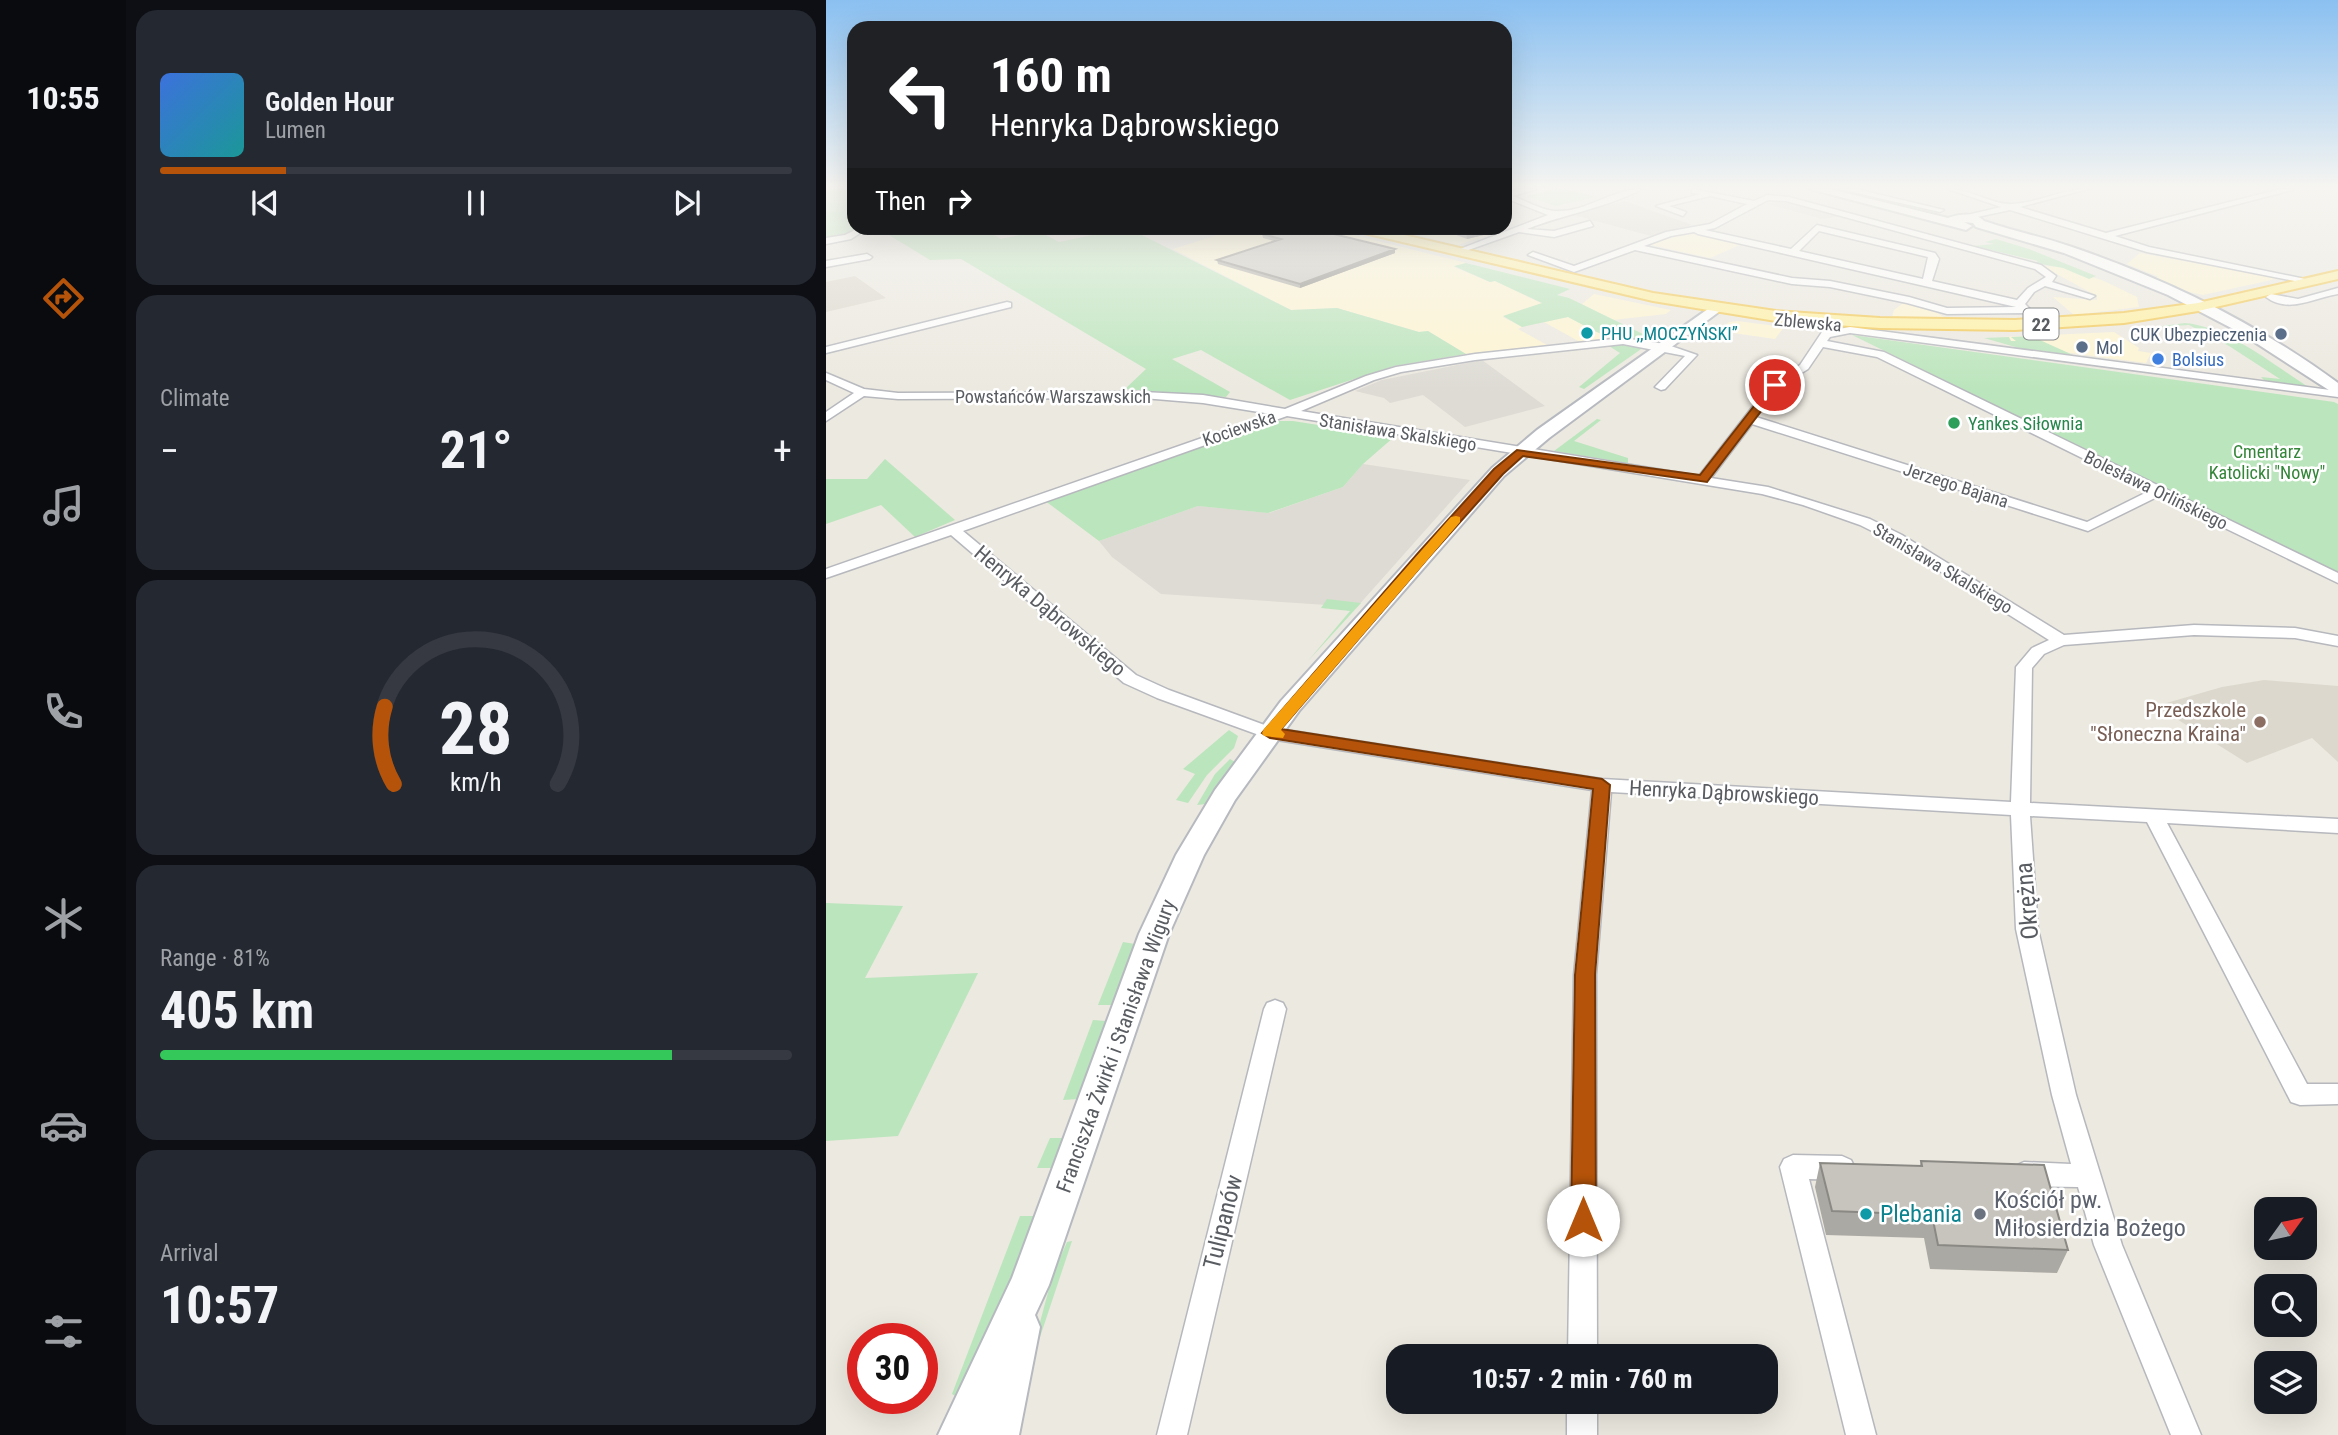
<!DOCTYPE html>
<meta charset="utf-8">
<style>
body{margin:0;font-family:"Roboto Condensed",sans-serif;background:#242831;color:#f1f3f6;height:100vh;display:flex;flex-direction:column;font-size:26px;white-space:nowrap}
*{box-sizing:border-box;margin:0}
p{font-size:23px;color:#9ea1a6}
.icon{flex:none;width:38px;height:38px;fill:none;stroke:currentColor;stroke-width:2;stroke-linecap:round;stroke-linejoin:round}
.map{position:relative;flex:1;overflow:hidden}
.panel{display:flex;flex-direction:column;gap:10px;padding:10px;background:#0d0f14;width:700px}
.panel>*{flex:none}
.guide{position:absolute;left:21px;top:21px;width:665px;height:214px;border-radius:21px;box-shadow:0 7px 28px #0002;background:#202124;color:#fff;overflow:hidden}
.needle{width:46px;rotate:57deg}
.buttons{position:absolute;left:1428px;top:1197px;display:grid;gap:14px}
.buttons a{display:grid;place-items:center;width:63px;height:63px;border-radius:14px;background:#171b24;box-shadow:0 7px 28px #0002;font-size:35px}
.speed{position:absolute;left:21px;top:1323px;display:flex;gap:14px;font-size:35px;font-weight:700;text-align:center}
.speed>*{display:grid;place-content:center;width:91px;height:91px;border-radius:50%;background:#171b24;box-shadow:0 7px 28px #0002;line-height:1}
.speed .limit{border:10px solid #d22;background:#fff;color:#111}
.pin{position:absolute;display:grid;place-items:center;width:60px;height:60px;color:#fff;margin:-30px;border:4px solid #fff;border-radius:50%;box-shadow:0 2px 7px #0007}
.me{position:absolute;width:77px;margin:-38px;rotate:0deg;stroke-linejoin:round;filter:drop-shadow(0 0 5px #0008)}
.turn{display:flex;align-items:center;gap:24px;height:147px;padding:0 28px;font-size:32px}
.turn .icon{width:91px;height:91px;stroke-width:2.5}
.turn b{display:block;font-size:49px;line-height:60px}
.then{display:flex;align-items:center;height:66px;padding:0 28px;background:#0003;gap:14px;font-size:26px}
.big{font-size:52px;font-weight:700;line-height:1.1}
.panel .card{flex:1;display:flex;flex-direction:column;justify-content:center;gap:10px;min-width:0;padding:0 24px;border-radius:21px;background:#242831}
.panel .dial{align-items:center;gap:0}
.dial svg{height:182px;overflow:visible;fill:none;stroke:#363941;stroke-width:7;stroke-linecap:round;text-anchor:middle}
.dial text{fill:#f1f3f6;stroke:none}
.song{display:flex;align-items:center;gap:21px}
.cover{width:84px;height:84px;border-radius:10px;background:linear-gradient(135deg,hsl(220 70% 55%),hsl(180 70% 35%))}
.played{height:7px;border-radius:4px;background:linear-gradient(90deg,#b45309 20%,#363941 20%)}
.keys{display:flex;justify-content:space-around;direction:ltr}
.heat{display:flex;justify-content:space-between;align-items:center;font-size:38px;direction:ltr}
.charge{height:10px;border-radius:5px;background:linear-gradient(90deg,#34c759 81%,#363941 0)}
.trip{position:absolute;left:560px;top:1344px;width:392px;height:70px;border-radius:21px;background:#171b24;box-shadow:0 7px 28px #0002;font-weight:700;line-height:70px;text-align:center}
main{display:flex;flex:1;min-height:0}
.tab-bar{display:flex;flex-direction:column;width:126px;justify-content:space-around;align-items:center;background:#090b0e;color:#9ea1a6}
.tab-bar .icon{width:49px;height:49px}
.tab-bar .selected{color:#b45309}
.tab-bar b{font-size:32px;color:#f1f3f6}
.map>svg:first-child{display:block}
.commercial{fill:#fef5d2}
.industrial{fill:#dddbd4}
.education{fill:#dcd8ce}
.green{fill:#bbe5bc}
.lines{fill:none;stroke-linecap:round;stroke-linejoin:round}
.street-casing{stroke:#b6b8bd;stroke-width:3}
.secondary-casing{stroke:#b6b9bf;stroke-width:4}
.primary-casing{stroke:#f3c852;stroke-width:4}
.street{fill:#fff;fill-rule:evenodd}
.secondary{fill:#fff;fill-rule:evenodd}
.primary{fill:#fff1a2;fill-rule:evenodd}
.wall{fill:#aba9a3}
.shaded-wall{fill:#8b8984}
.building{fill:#c7c4bd;stroke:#8b8984;stroke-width:2}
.route{fill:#b45309;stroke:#753606;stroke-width:2}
.slow{fill:#f59e0b}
.culture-dot{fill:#0f9aa8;stroke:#fff;stroke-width:2.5}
.service-dot{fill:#5c6f8a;stroke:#fff;stroke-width:2.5}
.shop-dot{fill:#3f7fe0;stroke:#fff;stroke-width:2.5}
.leisure-dot{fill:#2e9e5b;stroke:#fff;stroke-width:2.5}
.education-dot{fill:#8d6e63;stroke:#fff;stroke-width:2.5}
.worship-dot{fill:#6b7280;stroke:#fff;stroke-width:2.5}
.labels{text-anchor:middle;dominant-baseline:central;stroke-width:5;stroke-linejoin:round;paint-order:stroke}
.far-street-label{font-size:18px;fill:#595c61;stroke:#fff}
.far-culture-label{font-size:18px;fill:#0d838f;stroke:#fff;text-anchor:start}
.far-service-label{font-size:18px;fill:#4e5e75;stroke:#fff;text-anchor:end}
.far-shop-label{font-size:18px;fill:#366cbe;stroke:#fff;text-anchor:start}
.far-leisure-label{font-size:18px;fill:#27864d;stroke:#fff;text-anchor:start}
.far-park-label{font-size:18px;fill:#338538;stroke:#fff}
.shield{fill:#fff;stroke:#8b8d90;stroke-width:2}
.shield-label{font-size:19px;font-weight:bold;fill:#595c61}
.street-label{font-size:21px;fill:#595c61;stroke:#fff}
.education-label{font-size:21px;fill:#785e54;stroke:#fff;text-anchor:end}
.near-street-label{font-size:24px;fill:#595c61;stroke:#fff}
.near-worship-label{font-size:24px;fill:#5b616d;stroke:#fff;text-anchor:start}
.near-culture-label{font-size:24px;fill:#0d838f;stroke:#fff;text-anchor:start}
</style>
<main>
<nav class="tab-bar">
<b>10:55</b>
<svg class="icon selected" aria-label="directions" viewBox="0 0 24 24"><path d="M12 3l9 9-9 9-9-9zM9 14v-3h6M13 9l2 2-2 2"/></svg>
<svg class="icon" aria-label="music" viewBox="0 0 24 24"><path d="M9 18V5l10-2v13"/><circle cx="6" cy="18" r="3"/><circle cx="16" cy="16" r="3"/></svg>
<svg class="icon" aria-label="phone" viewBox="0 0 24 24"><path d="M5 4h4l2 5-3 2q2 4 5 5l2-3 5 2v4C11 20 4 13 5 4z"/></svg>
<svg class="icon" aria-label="climate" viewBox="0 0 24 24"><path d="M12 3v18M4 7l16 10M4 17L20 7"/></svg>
<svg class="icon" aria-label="car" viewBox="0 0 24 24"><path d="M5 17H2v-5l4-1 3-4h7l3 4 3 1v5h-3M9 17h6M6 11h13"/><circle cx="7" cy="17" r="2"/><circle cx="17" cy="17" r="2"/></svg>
<svg class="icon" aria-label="filters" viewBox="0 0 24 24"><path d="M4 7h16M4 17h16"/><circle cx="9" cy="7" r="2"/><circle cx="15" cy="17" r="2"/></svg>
</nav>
<section class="panel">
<div class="card">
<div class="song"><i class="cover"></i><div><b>Golden Hour</b><p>Lumen</p></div></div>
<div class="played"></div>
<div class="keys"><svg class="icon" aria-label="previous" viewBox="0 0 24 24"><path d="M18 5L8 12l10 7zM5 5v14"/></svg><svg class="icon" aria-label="pause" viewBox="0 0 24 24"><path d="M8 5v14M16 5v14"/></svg><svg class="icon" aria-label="next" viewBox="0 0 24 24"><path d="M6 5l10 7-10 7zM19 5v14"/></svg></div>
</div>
<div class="card"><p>Climate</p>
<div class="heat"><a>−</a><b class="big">21°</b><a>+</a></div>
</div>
<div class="card dial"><svg viewBox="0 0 100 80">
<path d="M14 69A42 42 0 1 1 86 69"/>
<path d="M14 69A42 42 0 0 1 10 35" stroke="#b45309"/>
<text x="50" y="56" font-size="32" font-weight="700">28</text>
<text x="50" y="72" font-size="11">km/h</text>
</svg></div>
<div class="card"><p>Range · 81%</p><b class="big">405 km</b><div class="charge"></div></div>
<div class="card"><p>Arrival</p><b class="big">10:57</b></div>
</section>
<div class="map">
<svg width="1512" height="1435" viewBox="0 0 1512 1435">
<rect width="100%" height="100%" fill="#ece9e0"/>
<path class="commercial" d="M414,228H500L640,263L628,267L664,282L669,281L717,304L677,317L696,327L692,329L721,345L640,354L602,331L593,332L511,308L465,310L347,249Z
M561,228H664L661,229L671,232L632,245Z
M860,232H867L918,243L884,258L821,244Z
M1314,253L1450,278V279L1377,295L1354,290L1327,278L1333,277L1301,264Z
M1216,266L1237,267L1278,281L1311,297L1313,307L1248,315L1227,297L1271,300V296Z
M768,294L845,310L840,314L787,320L756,304Z
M1080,301L1104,308L1119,318L1066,317L1068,310Z
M742,317L782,338L754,342L718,322Z
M911,321L958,327L949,339L893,331L903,322Z
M1288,332L1313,348L1312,351L1325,353L1320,363L1192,346L1175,337Z"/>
<path class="industrial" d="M954,200L1016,216L996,219L942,204Z
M656,360L719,406L639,427L597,395L564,403L558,398L529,391L556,380Z
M537,464L644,480L531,607L335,594L286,557L273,541L372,506L443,513L517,487Z"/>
<path class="education" d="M799,201L866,225L825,236L744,214Z
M29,276L60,298L0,312V282Z
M1438,680L1512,686V762L1486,738L1421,763L1330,706L1396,687Z"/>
<path class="green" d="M0,189H28L25,194L28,196V228H35L32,231L0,240Z
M731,189C744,189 756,193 768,197L730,206L701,196Z
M44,228H157L175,239L212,231L233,242L276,233L268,228H302L465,310L511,308L593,332L602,331L640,354L568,366L464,400L375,350L346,359L404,392L400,397L299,389L320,369L135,259L104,260L58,232L40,235Z
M1170,239L1203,249L1270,276L1263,279L1237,268L1209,263L1212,261L1147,246L1168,244L1159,242Z
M640,263L744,289L731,295L743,298L819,335C791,347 767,330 742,317L696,327L677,316L716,303L669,281L664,282L628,266Z
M1359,323C1403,327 1447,365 1484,388L1440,382L1435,377L1454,379L1403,346L1363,325L1330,327Z
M1026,335L1508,402L1512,404V573Z
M1205,336L1247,355L1200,350L1158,338L1183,337L1185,341H1190L1185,337Z
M801,344L818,347L758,389L753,387L794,353L783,346H774Z
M771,419L775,420L748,441L802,458V463L728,451Z
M451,421H467L568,437L537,464L517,487L442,513L372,506L273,541L218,500Z
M59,459L129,520L89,537L55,505L0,524V479H41Z
M501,599L535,603L482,661L524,611L495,608Z
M403,730L412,736L408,748L381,775L362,803L350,800L369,774L357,769Z
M404,759L409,762L380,804L371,805L389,774Z
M0,903L77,906L39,978L152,973L72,1136L0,1141Z
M297,942L309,944L285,1005H272Z
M267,1020L280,1021L252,1099L237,1100Z
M224,1138H236L237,1141L227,1168H211Z
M194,1216H210L137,1401L126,1394Z
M246,1241L213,1340L210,1337L227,1274L241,1242Z"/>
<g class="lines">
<defs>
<path id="street" d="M694,189H711L687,196C700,201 715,210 729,211C760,213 785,189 816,189C780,208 739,214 701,229L728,231L764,221L767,226L728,237L693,232L634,253V249L722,215L679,198V193Z
M866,189L928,201L941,195L963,197L1215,265L1230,276L1226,282L1269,296L1264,299L1219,286L1208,292L1199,304L1219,324L1214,327L1197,313L1121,314L1081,303L1004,287L966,284L809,250L748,272L702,255L707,252L748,266L840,232L884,224L921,204L884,196L843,206L860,212L857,216L830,206L874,194L866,193ZM942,200L960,201L1209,269L1220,277L1202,288L1191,300L1106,281L1113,259L1109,253L991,225L965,249L879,230L889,228ZM993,231L1102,257L1097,279L973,251ZM868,232L872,234L1190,307L1121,308L1083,297L1004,281L966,278L818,246L845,236Z
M1013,189H1030L1118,210L1114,212Z
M1122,189C1144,189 1167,205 1186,204C1212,203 1236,189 1262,189L1194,207L1280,233L1455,189H1470L1289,236L1323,247L1489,281L1484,284L1321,252L1184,210L1137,220V216L1175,207Z
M33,228H42L25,239L0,244V238L19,235Z
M41,254L46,257L44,259L0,267V261Z
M1512,288V294C1487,298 1463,314 1440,297L1445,294L1472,299Z
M181,302L185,303V307L0,353V347Z
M1024,327L1512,391V397L1024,333L1004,337L1001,341L1058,352L1512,573V583L1333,496L1262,531L926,424L885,478L942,487L1044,519L1076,535L1238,635L1368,625L1469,628L1512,636V646L1469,638L1368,635L1238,645L1218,654L1206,668L1204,803L1512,819V833L1341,823L1481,1084H1512V1104L1474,1105L1465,1102L1321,822L1204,816L1212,929L1250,1095L1296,1245L1375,1435H1345L1268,1245L1252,1187L1198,1186L1189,1182L1185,1174L1189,1166L1198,1162L1245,1164L1226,1095L1190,929L1185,815L785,792L770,975L771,1356H742L748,975L766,790L444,739L331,698L298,683L125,535L0,578V569L445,414L377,403L317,398L72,399L38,396L0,421V412L28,393L0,380V373L38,389L72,393L317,392L377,395L459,409L540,376L570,367L649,354L797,338L839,344L871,355L839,389L835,390L829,387L859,356L797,344L649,360L575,372L548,380L475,411L873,476L945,383L974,365L996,332ZM997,347L1051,357L1323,491L1261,522L930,417L953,387L982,369ZM461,416L936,494L977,505L1034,525L1066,541L1223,640L1206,648L1190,667L1185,802L776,779L447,728L343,690L310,675L137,531Z
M449,1000L457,1003L460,1009L361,1435H331L438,1009L441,1003Z
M967,1155L1016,1156L1025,1160L1029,1168L1025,1176L1016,1180L983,1179L1050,1435H1020L954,1167L958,1159Z
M741,1402H771V1435H741Z"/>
<path id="secondary" d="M984,189H1004L1122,218C1133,214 1150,212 1158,221C1187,231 1217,237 1246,247C1340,279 1432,324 1512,383V396L1413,332L1342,295L1238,253L1150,227L1147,223L1138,222L1146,226L1140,230Z
M889,304L896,308L894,311L723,438L678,476L473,711L409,800L378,855L343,934L223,1285L209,1315L214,1327L193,1435H112L186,1278L313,934L350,855L389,790L455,701L666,468L711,430Z"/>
<path id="primary" d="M528,228H548L827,293L950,311L1054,318L1189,320L1298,313L1372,303L1512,271V279L1372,311L1298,323L1189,330L1054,328L950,321L827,301L534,232Z"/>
</defs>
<use href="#street" class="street-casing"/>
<use href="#secondary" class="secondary-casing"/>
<use href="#primary" class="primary-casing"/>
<use href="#street" class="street"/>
<use href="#secondary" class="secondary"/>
<use href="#primary" class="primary"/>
</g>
<path class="wall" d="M611,228H665L666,233L641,239Z
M436,234L569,249V253L474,288L392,264L391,260L448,241L437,238Z
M1095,1161L1242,1250L1231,1273L1104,1269L1098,1238L1000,1235L989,1187L994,1163L1094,1166Z"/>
<path class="shaded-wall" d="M640,228H665L666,233L641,239Z
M569,249V253L474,288V284Z"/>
<path class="building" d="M455,228H483L569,249L474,284L391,260L455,239L436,234Z
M1095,1161L1218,1165L1242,1250L1112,1245L1106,1215L1006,1211L994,1163L1096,1166Z"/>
<linearGradient id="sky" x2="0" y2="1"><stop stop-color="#8ac0f1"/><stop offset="0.48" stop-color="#f6f5f1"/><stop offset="1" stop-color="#f6f5f1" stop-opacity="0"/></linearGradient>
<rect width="1512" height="390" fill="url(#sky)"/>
<path class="route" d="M949,382L955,385L881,482L697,456L677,474L602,558L455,729L776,779L784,785L769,975L770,1220L766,1228L757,1232L749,1228L745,1220L749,975L767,789L444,738L436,733L593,552L668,469L691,450L874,475L946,383Z"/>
<path class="slow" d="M630,516L634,517V522L455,730L459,734L457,738L438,736L436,733L438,729L625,517Z"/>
<g class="culture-dot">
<circle cx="761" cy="333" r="7"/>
<circle cx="1040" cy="1214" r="7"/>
</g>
<g class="service-dot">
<circle cx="1455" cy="334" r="7"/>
<circle cx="1256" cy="347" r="7"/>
</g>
<circle class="shop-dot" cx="1332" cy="359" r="7"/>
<circle class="leisure-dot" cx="1128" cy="423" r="7"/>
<circle class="education-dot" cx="1434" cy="722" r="7"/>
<circle class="worship-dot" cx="1154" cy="1214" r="7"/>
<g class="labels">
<g class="far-street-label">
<text transform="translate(982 322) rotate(5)">Zblewska</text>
<text x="227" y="396">Powstańców Warszawskich</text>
<text transform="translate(413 428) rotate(-19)">Kociewska</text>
<text transform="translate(572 432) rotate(9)">Stanisława Skalskiego</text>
<text transform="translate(1130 485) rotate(18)">Jerzego Bajana</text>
<text transform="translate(1330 490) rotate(26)">Bolesława Orlińskiego</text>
<text transform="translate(1117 568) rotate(31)">Stanisława Skalskiego</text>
</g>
<g class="far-culture-label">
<text x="775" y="333">PHU ,,MOCZYŃSKI”</text>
</g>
<g class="far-service-label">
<text x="1441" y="334">CUK Ubezpieczenia</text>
<text x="1270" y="347" text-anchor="start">Mol</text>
</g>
<g class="far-shop-label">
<text x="1346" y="359">Bolsius</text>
</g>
<g class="far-leisure-label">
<text x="1142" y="423">Yankes Siłownia</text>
</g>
<g class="far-park-label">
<text x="1441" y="451">Cmentarz<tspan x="1441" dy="21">Katolicki "Nowy"</tspan></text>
</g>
<rect class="shield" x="1197.5" y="308.5" width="35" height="31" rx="5"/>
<g class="shield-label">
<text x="1215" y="324">22</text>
</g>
<g class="street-label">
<text transform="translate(224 611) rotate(40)">Henryka Dąbrowskiego</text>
<text transform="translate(898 793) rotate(3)">Henryka Dąbrowskiego</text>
<text transform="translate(290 1046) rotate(-70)">Franciszka Żwirki i Stanisława Wigury</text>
</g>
<g class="education-label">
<text x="1420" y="710">Przedszkole<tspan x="1420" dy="24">"Słoneczna Kraina"</tspan></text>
</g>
<g class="near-street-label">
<text transform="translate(1201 901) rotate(-95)">Okrężna</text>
<text transform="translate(397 1222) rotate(-76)">Tulipanów</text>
</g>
<g class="near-worship-label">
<text x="1168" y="1200">Kościół pw.<tspan x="1168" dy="28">Miłosierdzia Bożego</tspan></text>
</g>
<g class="near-culture-label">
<text x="1054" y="1214">Plebania</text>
</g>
</g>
</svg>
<div class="buttons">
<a><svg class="needle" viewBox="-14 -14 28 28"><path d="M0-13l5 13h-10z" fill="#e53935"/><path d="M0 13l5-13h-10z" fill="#9ea1a6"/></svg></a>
<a><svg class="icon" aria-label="search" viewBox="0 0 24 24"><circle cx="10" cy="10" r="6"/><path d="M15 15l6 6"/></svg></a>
<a><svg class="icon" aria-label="layers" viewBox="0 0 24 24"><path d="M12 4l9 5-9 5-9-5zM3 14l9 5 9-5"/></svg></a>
</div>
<div class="speed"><div class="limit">30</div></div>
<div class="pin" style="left:949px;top:385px;background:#d93025"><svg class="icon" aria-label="arrive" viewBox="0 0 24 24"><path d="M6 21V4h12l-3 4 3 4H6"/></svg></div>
<svg class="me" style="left:757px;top:1220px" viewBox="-20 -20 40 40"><circle r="19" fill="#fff"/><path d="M0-13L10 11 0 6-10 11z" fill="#b45309"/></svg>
<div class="trip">10:57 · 2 min · 760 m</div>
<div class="guide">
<div class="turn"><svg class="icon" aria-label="left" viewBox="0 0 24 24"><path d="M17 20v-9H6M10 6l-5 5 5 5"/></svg><div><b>160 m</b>Henryka Dąbrowskiego</div></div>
<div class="then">Then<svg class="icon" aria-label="right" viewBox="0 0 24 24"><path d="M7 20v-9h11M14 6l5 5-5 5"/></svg></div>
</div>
</div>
</main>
